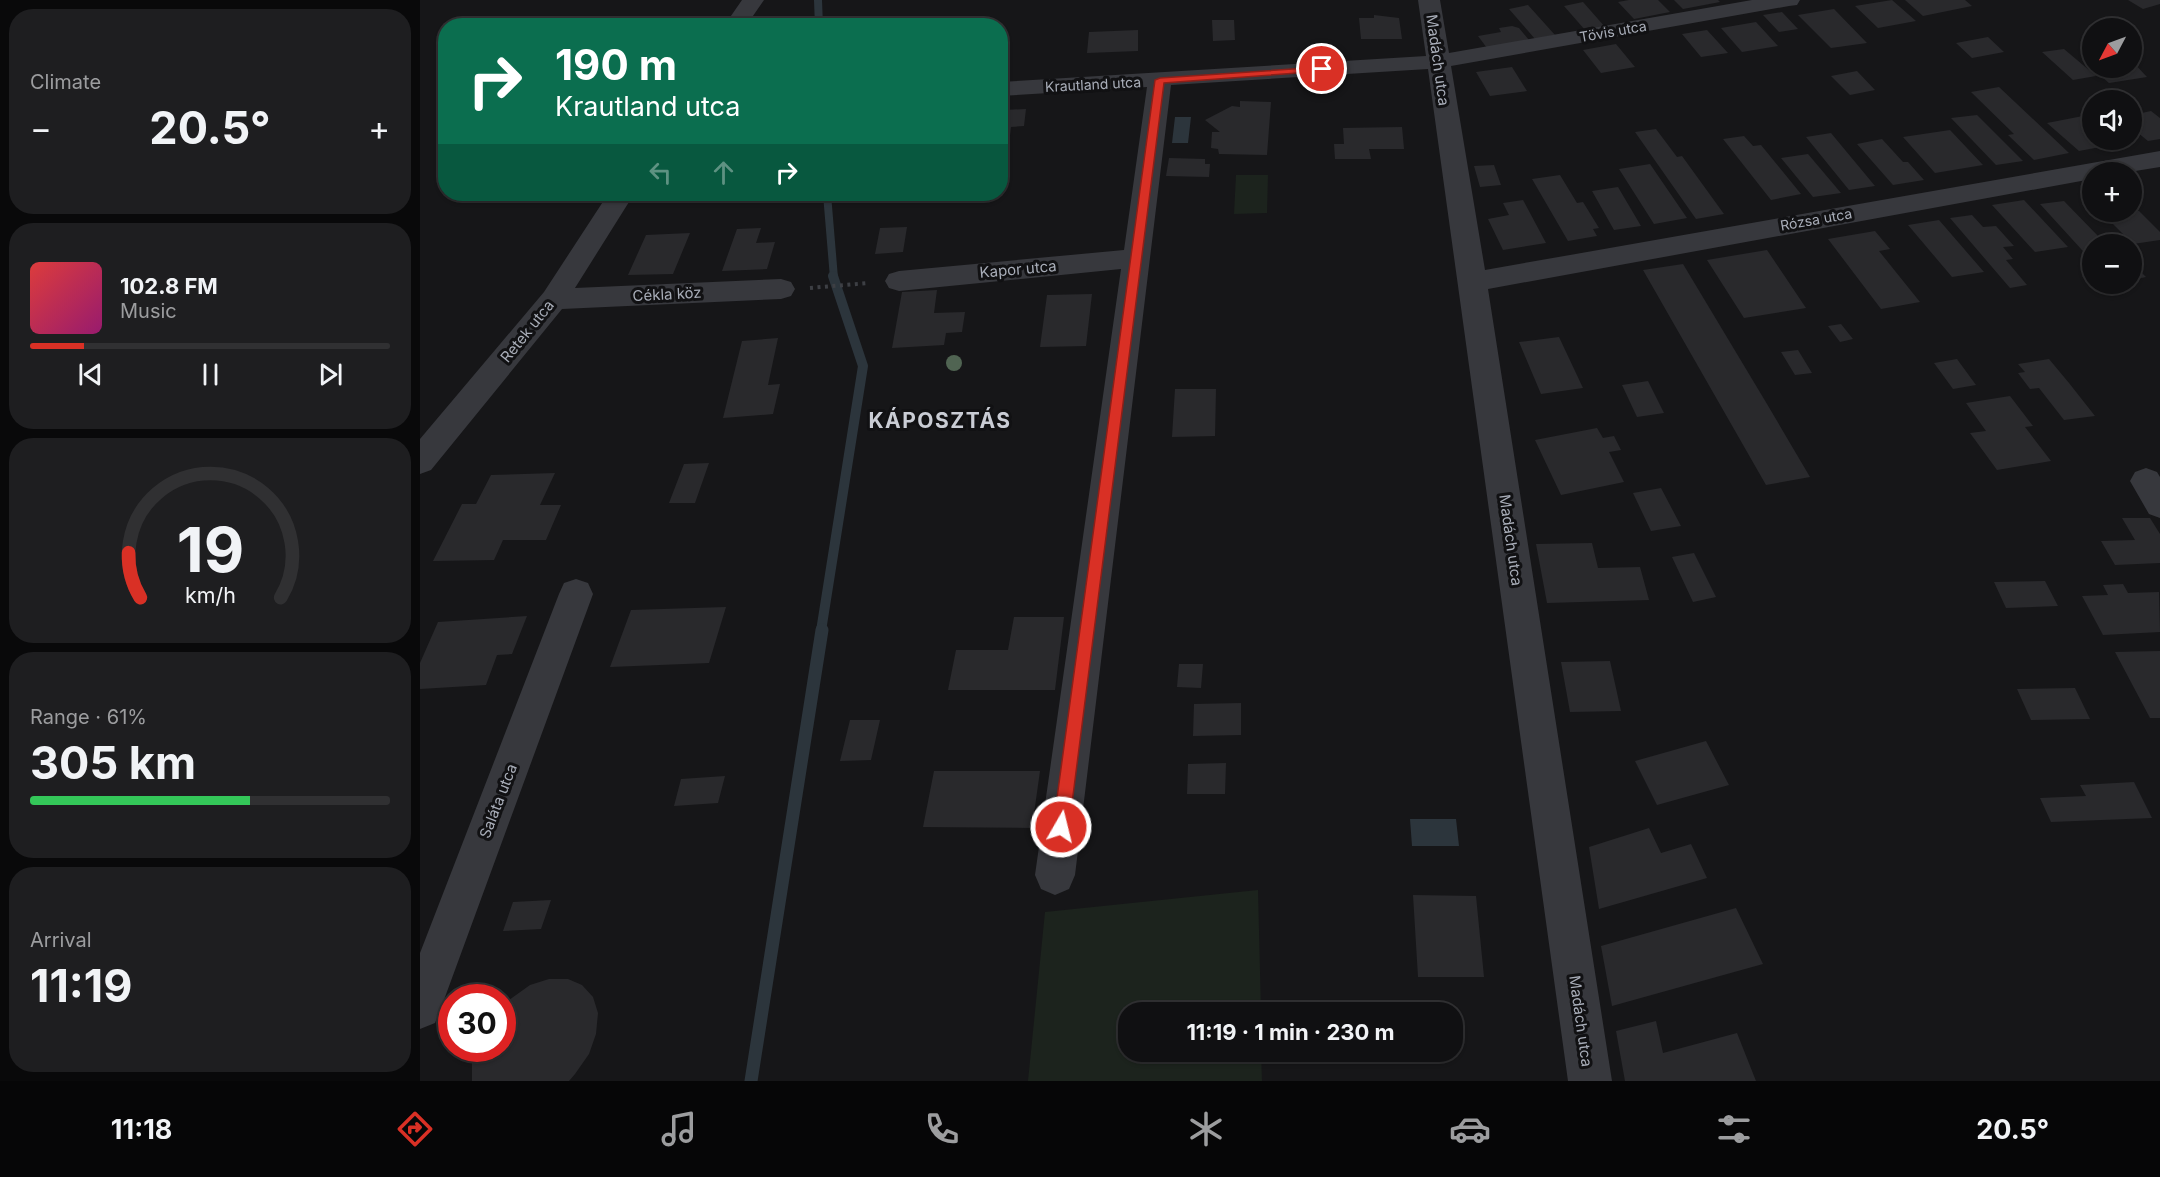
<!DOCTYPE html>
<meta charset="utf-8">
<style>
body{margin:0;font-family:Inter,sans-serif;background:#1e1e20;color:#f1f3f6;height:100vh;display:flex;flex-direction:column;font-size:22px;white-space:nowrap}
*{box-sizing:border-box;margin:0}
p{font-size:20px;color:#9c9d9f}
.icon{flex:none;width:33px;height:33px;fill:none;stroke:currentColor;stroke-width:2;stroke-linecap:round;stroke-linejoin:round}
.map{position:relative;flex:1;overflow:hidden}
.details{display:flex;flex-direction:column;gap:9px;padding:9px;background:#09090a;width:420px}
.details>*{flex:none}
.guide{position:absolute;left:18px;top:18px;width:570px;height:183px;border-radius:24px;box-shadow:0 2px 4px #0004,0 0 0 2px #303032;background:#0b6e4f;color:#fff;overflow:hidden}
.needle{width:39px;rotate:229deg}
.fabs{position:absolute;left:1662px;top:18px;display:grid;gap:12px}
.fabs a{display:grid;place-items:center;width:60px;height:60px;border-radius:50%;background:#101012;box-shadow:0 2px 4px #0004,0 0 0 2px #303032;font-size:30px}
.speed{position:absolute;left:18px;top:984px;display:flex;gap:12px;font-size:30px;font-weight:700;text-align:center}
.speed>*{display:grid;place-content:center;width:78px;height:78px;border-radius:50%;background:#101012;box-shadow:0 2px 4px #0004,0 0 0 2px #303032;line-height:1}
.speed .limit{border:9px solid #d22;background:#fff;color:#111}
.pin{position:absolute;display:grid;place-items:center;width:51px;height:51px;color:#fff;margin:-26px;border:3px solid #fff;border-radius:50%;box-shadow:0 2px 6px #0007}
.me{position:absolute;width:66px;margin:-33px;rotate:8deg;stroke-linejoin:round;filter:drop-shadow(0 0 4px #0008)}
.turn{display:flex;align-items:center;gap:21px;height:126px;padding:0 18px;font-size:27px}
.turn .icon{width:78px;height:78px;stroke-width:2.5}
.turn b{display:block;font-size:42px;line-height:51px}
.lanes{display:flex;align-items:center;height:57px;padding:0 18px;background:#0003;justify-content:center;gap:30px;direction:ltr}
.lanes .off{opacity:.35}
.big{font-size:45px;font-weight:700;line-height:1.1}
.details .card{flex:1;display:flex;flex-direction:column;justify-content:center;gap:9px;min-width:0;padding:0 21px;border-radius:24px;background:#1e1e20}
.details .dial{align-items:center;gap:0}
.dial svg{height:156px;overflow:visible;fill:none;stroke:#303032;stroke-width:7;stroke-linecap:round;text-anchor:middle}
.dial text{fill:#f1f3f6;stroke:none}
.song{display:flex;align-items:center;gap:18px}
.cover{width:72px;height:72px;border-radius:9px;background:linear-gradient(135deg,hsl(0 70% 55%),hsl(320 70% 35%))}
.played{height:6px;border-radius:3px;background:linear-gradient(90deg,#d93025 15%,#303032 15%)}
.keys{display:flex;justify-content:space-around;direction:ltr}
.heat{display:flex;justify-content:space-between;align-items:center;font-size:33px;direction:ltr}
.charge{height:9px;border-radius:4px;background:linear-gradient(90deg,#34c759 61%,#303032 0)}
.trip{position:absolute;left:698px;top:1002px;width:345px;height:60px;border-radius:24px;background:#101012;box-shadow:0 2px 4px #0004,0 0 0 2px #303032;font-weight:700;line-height:60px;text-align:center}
.dock{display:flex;height:96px;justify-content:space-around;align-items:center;background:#060607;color:#9c9d9f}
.dock .icon{width:42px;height:42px}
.dock .current{color:#d93025}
.dock b{font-size:27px;color:#f1f3f6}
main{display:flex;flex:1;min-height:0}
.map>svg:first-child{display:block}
.green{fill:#1c231d}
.water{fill:#2c353c}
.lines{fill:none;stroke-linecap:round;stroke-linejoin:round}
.stream-far2{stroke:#2c353c;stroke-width:8}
.stream-far1{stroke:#2c353c;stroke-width:10}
.stream{stroke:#2c353c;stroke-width:13}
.building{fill:#29292c}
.path{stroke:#3d3f44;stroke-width:4;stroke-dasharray:3 4.5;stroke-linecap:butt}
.minor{fill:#37383d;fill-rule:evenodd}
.tree{fill:#506452}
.route{fill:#d93025;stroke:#8d1f18;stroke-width:1.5}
.labels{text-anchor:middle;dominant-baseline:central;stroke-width:6;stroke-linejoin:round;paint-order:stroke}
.far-street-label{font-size:14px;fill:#a8adb8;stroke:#111113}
.street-label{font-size:15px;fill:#a8adb8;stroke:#111113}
.district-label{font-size:21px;font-weight:bold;letter-spacing:1.5px;fill:#c9ccd4;stroke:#111113}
</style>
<main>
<section class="details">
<div class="card"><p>Climate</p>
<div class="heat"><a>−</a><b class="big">20.5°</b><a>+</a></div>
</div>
<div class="card">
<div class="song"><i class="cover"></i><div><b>102.8 FM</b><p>Music</p></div></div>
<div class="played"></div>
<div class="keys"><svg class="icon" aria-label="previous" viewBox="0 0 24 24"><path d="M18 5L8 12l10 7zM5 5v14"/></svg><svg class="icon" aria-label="pause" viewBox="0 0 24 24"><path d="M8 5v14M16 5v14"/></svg><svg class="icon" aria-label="next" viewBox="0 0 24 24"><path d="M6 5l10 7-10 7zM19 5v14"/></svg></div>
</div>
<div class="card dial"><svg viewBox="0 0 100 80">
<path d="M14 69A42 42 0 1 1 86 69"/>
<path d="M14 69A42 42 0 0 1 8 46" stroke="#d93025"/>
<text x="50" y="56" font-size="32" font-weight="700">19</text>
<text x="50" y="72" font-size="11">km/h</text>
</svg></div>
<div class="card"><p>Range · 61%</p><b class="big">305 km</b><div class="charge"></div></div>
<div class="card"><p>Arrival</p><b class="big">11:19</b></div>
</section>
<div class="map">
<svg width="1740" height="1081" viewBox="0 0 1740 1081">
<rect width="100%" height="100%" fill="#161618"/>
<path class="green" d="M816,175H848L847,213L814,214Z
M838,890L841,1012H708V1052H841L842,1081H608L625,912Z"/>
<path class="water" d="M755,117H771L768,143H752Z
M990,819H1036L1039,846H992Z"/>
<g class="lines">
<path class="stream-far2" d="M398,0L399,26
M407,194L414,278"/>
<path class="stream-far1" d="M401,631L443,366L413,276"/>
<path class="stream" d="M331,1081L402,630"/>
</g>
<path class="building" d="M1209,0H1238L1250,12L1214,19L1198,2Z
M1254,0H1298L1300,2L1263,9Z
M1472,0L1496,21L1458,28L1435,6Z
M1485,0H1545L1552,6L1503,16Z
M1708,0H1740V4L1723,9Z
M1163,2L1185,27L1165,30L1144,6Z
M1108,5L1135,35L1115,39L1089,9Z
M1414,9L1447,43L1411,48L1378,15Z
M1362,12L1378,29L1359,32L1343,15Z
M954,15L979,18L982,39H941L939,18H954Z
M792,20H814L815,40L793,41Z
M1336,22L1358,46L1322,52L1301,28Z
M1092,26L1099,28L1109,40L1067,48L1058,36L1081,32L1079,28Z
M718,30V51L667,53L669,32Z
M1287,30L1308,53L1281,57L1262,34Z
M1568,37L1584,52L1552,58L1536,43Z
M1196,44L1215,67L1181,73L1163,50Z
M1644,49L1676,76L1653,80L1622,52Z
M1672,59V68H1712V61L1727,77L1689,83L1663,61Z
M1092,67L1107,91L1070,96L1056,72Z
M1437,71L1455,90L1430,95L1411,76Z
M1579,87L1649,153L1614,160L1588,135L1594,134L1551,92Z
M820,101L851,102L847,155L799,154L798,149L791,148L792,132H800L785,120L812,106L820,107Z
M580,105H585L584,110L606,109L604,126L591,127L589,144H580Z
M1712,109L1717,114L1731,111L1740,118V139L1728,141L1712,128Z
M1557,115L1603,161L1576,165L1531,118Z
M1663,116L1672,124V140H1691L1696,144L1659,151L1627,123Z
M982,127L984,149H949L951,159H915L914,144H924L923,128Z
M1236,129L1257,157L1262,156L1304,214L1276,219L1215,132Z
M1530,130L1563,165L1515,173L1483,137Z
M1411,133L1455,186L1429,190L1386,137Z
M1324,136L1333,146L1341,145L1381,194L1351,200L1303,139Z
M1462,139L1483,162H1488L1504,180L1473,185L1437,144Z
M1388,154L1421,193L1393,197L1361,158Z
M749,158L785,159V164H790L789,177L746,176Z
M1230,164L1267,218L1234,224L1199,169Z
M1074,165L1081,185L1060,187L1054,166Z
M1140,175L1157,203L1163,202L1179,228L1173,229L1177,236L1148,241L1112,179Z
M1198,187L1221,226L1194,230L1172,191Z
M1103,200L1126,243L1083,250L1068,219L1089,215L1083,203Z
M1604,200L1648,247L1615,252L1572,205Z
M1644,201L1678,236L1685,235L1694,244H1672V261L1620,204Z
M1712,209L1719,211L1740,232V240L1713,244L1681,212H1712Z
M1552,215L1563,227L1576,226L1594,246L1583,247L1593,259L1586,260L1607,285L1590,288L1530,218Z
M1519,220L1564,272L1532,277L1488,225Z
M487,227L483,252L455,254L460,228Z
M341,228L336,243L355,242L347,269L302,271L317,229Z
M1455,231L1470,249L1459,251L1500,302L1461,309L1408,239Z
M270,233L253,274L208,275L226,235Z
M1347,250L1386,308L1324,318L1287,260Z
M1712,263L1726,277L1712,280Z
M1263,264L1347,404L1390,477L1346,485L1223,270Z
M517,290L514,313L545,312L542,332L526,333L524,345L472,348L482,292Z
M672,294L666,346L620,347L627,295Z
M1421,324L1433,339L1420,342L1408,326Z
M1139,337L1163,388L1121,394L1099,342Z
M358,338L348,385L360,384L353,414L303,418L322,341Z
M1378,350L1392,373L1375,375L1361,352Z
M1537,359L1556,385L1533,389L1514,363Z
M1629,359L1649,383L1675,416L1644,420L1619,388L1610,389L1598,373L1605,372L1598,364Z
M1228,381L1244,413L1217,417L1202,385Z
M755,389H796L795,436L752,437Z
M1590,396L1613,426L1605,427L1631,461L1577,470L1550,433L1566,431L1546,403Z
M1177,428L1183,438L1194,436L1201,450L1189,452L1204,482L1141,495L1115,440Z
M289,463L275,503H249L264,464Z
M135,473L120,505H141L126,540H83L74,560L13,561L42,504H56L71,475Z
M1241,488L1261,526L1231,531L1213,493Z
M1702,518H1730L1740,534V563L1695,565L1681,541L1715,540Z
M1172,543L1178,568L1220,567L1229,600L1127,603L1116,544Z
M1274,553L1296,597L1273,602L1252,557Z
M1625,581L1638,606L1586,608L1574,582Z
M1703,584L1708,593L1739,592L1740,632L1683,635L1662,596L1688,595L1683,585Z
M306,607L289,663L190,667L211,610Z
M107,616L92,654L77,655L66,685L0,689V663L18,622Z
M594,617H644L635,690H528L536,650H588Z
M1740,651V718H1730L1695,652Z
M1190,661L1201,711L1150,712L1141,662Z
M759,664H783L781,688L757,687Z
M1655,688L1670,719L1611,720L1597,689Z
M821,703V735L773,736L774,704Z
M430,720H460L451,760L420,761Z
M1286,741L1309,785L1237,805L1215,761Z
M806,763L805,794H767L768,764Z
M514,771H620L612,828L503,827Z
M305,776L298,803L254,806L261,779Z
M1714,782L1732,818L1631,822L1620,798L1666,796L1660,785Z
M1229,828L1241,853L1271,844L1287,878L1179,909L1169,847Z
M993,895L1056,896L1064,977H998Z
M131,900L121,929L83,931L93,902Z
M1316,908L1343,964L1192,1006L1181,946Z
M129,979H148L162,985L173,997L178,1013L176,1034L169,1054L155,1074L149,1081H52V1059L55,1048H82V1005L110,985Z
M1236,1021L1243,1053L1317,1033L1336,1081H1205L1196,1031Z"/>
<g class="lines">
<path class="path" d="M390,288L448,283"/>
<path class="minor" d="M322,0H344L326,26H304Z
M998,0H1020L1029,53L1332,0H1380L1377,5L1369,6L1031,66L1065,270L1740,151V167L1709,172H1672V179L1068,289L1192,1081H1148L1008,69L751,85L655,875L649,889L635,895L621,889L615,875L701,269L479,291L469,288L465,281L469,274L479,271L704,250L727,87L580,96V82L1006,56Z
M188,194H214L155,288L361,279L371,282L375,289L371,296L361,299L142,309L11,470L0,474V439L124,292Z
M1726,468L1737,472L1740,477V518L1729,514L1710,481L1715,472Z
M156,579L168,583L173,594L21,1008L15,1023L0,1029V953L139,594L144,583Z"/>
</g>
<circle class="tree" cx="534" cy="363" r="8"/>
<path class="route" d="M902,67H905V71L744,83L649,827L647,833L641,835L636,833L633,827L735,80L740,78Z"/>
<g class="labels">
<g class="far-street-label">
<text transform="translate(1193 31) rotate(-10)">Tövis utca</text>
<text transform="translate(673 84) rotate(-3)">Krautland utca</text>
<text transform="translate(1396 219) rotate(-10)">Rózsa utca</text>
</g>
<g class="street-label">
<text transform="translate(1018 60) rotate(82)">Madách utca</text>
<text transform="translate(598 269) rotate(-5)">Kapor utca</text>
<text transform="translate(247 294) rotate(-3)">Cékla köz</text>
<text transform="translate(107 331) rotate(-51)">Retek utca</text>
<text transform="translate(1091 540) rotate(82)">Madách utca</text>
<text transform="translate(78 801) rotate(-69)">Saláta utca</text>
<text transform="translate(1161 1021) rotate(82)">Madách utca</text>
</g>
<g class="district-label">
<text x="520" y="420">KÁPOSZTÁS</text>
</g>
</g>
</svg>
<div class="fabs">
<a><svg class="needle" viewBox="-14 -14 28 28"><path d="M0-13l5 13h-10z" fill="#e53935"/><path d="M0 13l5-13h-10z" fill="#9c9d9f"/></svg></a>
<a><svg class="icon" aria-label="sound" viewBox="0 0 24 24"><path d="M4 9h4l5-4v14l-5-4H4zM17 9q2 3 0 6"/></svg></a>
<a>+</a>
<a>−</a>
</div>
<div class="speed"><div class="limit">30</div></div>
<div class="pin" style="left:902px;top:69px;background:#d93025"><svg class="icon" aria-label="arrive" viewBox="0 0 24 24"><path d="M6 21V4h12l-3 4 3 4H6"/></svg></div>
<svg class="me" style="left:641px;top:827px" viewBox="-20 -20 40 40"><circle r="17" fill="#d93025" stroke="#fff" stroke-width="3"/><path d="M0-11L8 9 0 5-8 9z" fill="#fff"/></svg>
<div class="trip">11:19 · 1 min · 230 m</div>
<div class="guide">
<div class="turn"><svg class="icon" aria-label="right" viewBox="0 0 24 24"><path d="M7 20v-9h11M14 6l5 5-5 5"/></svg><div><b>190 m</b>Krautland utca</div></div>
<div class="lanes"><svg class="icon off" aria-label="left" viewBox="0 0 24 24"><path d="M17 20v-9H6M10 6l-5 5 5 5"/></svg><svg class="icon off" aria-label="ahead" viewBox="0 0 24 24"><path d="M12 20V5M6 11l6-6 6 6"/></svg><svg class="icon" aria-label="right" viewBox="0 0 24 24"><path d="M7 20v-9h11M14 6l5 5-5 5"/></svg></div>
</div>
</div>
</main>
<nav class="dock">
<b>11:18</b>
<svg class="icon current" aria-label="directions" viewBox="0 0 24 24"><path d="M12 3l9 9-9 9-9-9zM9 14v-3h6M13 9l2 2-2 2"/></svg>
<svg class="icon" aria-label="music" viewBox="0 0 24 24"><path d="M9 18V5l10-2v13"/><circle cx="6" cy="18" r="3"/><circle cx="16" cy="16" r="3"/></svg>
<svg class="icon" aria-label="phone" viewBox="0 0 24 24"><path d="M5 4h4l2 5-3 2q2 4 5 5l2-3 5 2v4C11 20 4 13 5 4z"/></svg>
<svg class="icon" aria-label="climate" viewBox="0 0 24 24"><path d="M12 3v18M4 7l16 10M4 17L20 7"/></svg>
<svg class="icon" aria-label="car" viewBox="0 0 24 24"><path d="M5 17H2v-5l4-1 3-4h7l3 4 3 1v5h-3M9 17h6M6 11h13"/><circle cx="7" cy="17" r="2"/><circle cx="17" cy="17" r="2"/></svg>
<svg class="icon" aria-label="filters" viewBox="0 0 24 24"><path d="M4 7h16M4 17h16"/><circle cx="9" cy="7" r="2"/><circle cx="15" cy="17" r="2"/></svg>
<b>20.5°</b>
</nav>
